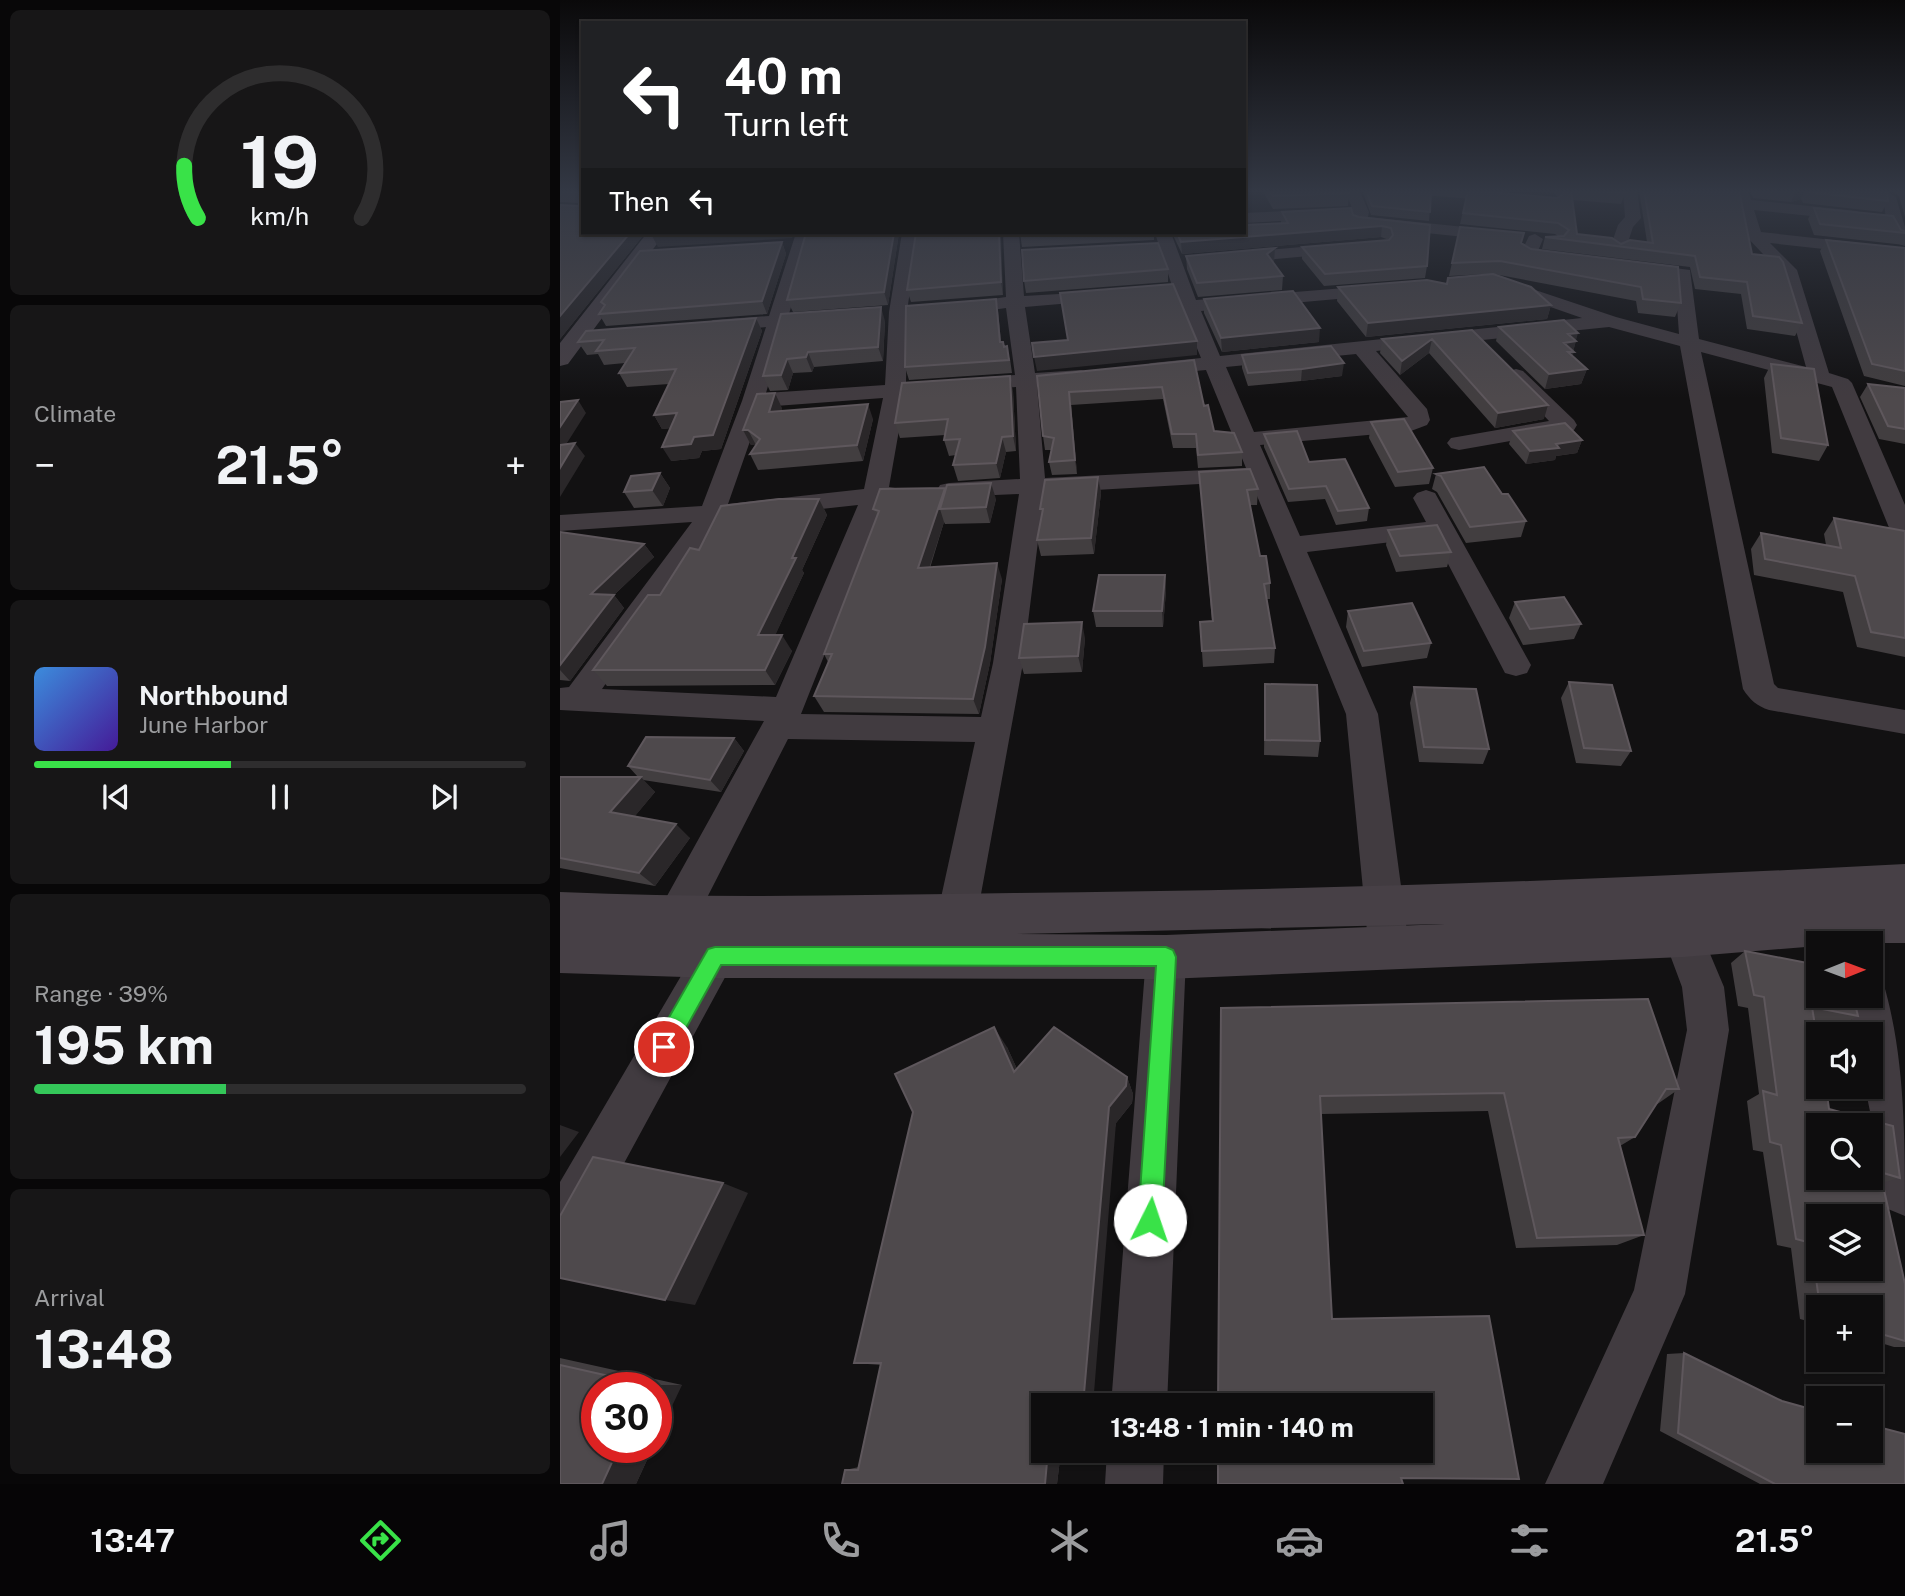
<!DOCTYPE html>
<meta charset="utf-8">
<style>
body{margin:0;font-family:"Public Sans",sans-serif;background:#171617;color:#f1f3f6;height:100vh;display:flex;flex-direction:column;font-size:26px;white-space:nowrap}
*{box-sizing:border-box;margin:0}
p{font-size:23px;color:#9b9c9e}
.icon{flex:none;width:38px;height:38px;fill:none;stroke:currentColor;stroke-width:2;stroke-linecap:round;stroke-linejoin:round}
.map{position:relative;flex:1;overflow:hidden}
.sheet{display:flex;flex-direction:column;gap:10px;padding:10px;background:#080708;width:560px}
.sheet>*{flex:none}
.hud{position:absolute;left:21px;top:21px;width:665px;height:214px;border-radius:0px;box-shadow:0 2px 5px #0004,0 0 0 2px #2e2d2e;background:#202124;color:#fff;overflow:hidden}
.needle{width:46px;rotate:89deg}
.tools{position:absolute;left:1246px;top:931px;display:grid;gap:14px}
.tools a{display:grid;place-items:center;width:77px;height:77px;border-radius:0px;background:#0e0d0e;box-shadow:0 2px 5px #0004,0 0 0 2px #2e2d2e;font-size:35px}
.speed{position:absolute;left:21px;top:1372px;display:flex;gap:14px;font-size:35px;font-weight:700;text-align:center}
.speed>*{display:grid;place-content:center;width:91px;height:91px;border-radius:50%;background:#0e0d0e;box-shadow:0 2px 5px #0004,0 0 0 2px #2e2d2e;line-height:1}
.speed .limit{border:10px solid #d22;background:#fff;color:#111}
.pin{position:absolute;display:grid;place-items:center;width:60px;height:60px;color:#fff;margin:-30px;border:4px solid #fff;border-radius:50%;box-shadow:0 2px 7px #0007}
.me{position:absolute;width:77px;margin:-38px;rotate:4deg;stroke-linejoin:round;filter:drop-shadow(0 0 5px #0008)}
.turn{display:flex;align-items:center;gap:24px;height:147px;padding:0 28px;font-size:32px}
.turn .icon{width:91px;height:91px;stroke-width:2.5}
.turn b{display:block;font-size:49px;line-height:60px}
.then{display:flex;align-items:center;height:66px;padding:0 28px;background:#0003;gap:14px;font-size:26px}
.big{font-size:52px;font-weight:700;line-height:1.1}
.sheet .card{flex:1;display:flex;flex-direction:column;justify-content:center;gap:10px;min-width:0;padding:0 24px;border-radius:10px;background:#171617}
.sheet .dial{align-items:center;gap:0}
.dial svg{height:182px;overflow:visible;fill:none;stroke:#2e2d2e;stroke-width:7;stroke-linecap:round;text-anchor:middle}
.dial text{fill:#f1f3f6;stroke:none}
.song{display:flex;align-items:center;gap:21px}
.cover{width:84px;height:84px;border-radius:10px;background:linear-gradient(135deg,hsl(210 70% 55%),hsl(260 70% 35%))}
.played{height:7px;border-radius:4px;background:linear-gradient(90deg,#39e248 40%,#2e2d2e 40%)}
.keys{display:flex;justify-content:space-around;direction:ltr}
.heat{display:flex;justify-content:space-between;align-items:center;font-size:38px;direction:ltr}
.charge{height:10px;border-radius:5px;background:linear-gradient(90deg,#34c759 39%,#2e2d2e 0)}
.trip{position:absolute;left:471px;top:1393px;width:402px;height:70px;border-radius:0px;background:#0e0d0e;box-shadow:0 2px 5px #0004,0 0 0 2px #2e2d2e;font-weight:700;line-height:70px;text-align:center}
.tabs{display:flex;height:112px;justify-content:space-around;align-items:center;background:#060506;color:#9b9c9e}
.tabs .icon{width:49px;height:49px}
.tabs .active{color:#39e248}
.tabs b{font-size:32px;color:#f1f3f6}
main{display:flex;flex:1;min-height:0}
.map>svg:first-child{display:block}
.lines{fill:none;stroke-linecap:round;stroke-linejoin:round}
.street{fill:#413b40;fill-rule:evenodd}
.secondary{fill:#474046;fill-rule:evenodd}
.wall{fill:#423e40}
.shaded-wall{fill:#2a2729}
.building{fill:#4e494c;stroke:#5e575c;stroke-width:2;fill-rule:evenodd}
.route{fill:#39e248;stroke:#25932f;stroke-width:2}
</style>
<main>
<section class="sheet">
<div class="card dial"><svg viewBox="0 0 100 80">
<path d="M14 69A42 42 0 1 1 86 69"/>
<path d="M14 69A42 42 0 0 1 8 46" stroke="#39e248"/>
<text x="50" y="56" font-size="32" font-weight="700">19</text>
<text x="50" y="72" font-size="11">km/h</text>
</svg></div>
<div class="card"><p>Climate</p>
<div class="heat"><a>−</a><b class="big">21.5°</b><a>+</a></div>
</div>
<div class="card">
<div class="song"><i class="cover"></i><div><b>Northbound</b><p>June Harbor</p></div></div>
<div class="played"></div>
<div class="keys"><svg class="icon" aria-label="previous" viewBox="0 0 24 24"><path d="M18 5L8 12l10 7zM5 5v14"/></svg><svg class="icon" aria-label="pause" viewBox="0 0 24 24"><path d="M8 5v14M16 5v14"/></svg><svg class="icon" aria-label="next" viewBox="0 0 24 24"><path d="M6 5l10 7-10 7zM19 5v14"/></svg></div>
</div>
<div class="card"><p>Range · 39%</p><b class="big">195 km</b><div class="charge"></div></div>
<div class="card"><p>Arrival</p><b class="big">13:48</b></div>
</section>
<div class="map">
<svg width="1345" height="1484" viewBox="0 0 1345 1484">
<rect width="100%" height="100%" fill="#121112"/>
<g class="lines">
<path class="street" d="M785,190H799L809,212L808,217L943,231L951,236L943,241L799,226L793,224L792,217L684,223V213L792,208Z
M843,190C864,190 947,186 959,198L952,202L850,194Z
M1063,190H1077L1081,218L1073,227L1066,248L1058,253L1050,248L1058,225L1065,217Z
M1174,190H1188L1191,200L1297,211L1305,216L1297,221L1194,210L1201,232L1345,248V258L1210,243L1237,270L1269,373L1288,379L1292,383L1345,505V543L1336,541L1332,535L1272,387L1141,352L1214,684L1218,688L1345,710V734L1209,710C1197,706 1190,700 1183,689L1120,346L1049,327L816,351L867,409L870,420L867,425L851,431L700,445L740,536L866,522L853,498L857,493L866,490L875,493L971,665L967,673L956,676L945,673L874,537L747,552L818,714L847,931L841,944L827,949L813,944L807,931L786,714L691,481L484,493L463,663L417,916L411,929L397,934L383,929L377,916L415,742L228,739L130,931L116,936L102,931L96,918L102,905L204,721L0,710V688L9,687L132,522L0,531V515L142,506L182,401L206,327L153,332L143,326L153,320L209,316L236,233H252L229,314L264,311L273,317L264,323L225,326L206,393L325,385L329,312L342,233H358L347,312L346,383L455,375L446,308L432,310L423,304L425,300L446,297L443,233H459L464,296L552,291L555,295L552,299L546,300L465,307L475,373L521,370L528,372L531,376L528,380L477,386L485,478L686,468L646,370L592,375L585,373L582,369L585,365L592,363L641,358L613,289L595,233H611L636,300L822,285L831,290L822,295L641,311L660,356L1022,318L936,288L933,284L942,279L1056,317L1119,334L1115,278L1070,272L1067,268L1070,264L1076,263L1130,270L1139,339L1246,367L1220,272L1186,236ZM796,354L848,417L694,432L666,367ZM456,387L460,479L389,483L380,485L377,490L380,495L389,497L459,494L433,663L421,717L241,714L325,502L341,499L344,494L341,489L329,487L345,396ZM323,398L304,489L168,504L202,407ZM298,505L216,697L42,689L160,520Z
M1295,190H1325L1336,197L1345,227V246L1339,244L1326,221L1324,202L1316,197L1297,193Z
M975,234L983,239L978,251L1008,255L1017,260L1008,265L962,259L960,255L969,236Z
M788,243L794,244L796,248L794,252L671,263L663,258L671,253Z
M956,369L963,371L1014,420L1017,425L1014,430L899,450L891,448L887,443L891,438L989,421L946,375L949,371Z
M1123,918L1137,923L1164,987L1169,1030L1125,1294L1043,1484H985L1074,1290L1127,1030L1122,987L1103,936L1109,923Z
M155,937L169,942L175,956L169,970L18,1248L0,1255V1182L141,942Z
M606,938L620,943L626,957L607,1405H551L586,957L592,943Z
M1311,977L1323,982C1345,1055 1345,1138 1345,1216L1328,1209L1321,1192L1314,1131L1305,1087H1311V1034H1295L1287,996H1311Z
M547,1451H604L603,1484H545Z"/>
<path class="secondary" d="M87,233H105L8,364L0,366V343Z
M1345,864V943H1258V946L1123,957L606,979L155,978L0,973V892C151,899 302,895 453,893C750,890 1048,880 1345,864ZM885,924L606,935L457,934Z"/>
</g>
<path class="wall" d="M0,190H23V233H85L0,339V205L19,206V203L0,202Z
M702,190H788L789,193L788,206L713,209Z
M802,190H871L869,221L811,215Z
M908,190L997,198L998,197L994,193L945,190H1065V193L1061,204L1013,200L1017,234L1061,244L1087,242L1079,190H1179L1192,254L1242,323L1235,336L1187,329L1181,294L1135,289L1130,267L982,249L985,237L998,236L995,234L900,224Z
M1190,190H1321L1328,201L1322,212L1243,203L1241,199L1231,202L1193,198Z
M1330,190H1345V217L1339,196Z
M1254,208L1341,230L1345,233V245L1254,235L1248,219Z
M722,212L793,215L799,217L870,225L867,266L865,278L764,286L742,259V247L829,240L821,237L622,254L612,233H684L721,223Z
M900,227L962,243L971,249L1118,267L1121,303L1115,317L1078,313L1076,301L934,274L991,305L987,319L806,337L777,301L778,287L887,284L926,274L889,276Z
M339,233L328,305L233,312L227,300Z
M440,233L443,295L351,302L347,290Z
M460,233H594V240L462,247Z
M1266,240L1345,248V386L1304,376L1260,251Z
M222,242L226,254L207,314L46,326L39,314L44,307L41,302Z
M715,248L714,262L713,263L723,276L722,290L638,297L627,269L626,256Z
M608,269V282L466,293L464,281Z
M436,299L438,311L441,342L450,359L452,373L349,380L345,367Z
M644,299L759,342L662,352L644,313Z
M221,314L325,321L323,361L254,367L252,372L233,373L228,390L210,391L203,376Z
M196,318L202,331L161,449L142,451L139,458L111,461V428L102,429L94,415L109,384L67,387L59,373L65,363L44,365L38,354L27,355L18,342Z
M939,327L1016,340L1012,356L1027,369L1021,384L985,389L936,341Z
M912,330L984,419L935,428L869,353L840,375L820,353L822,339Z
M682,355L782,376L741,381L688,386L682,368Z
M634,360L644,406L654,431L682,452V466L638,468L636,448H613L603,399L511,405L517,474L492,475L489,462L491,450H485L483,436L477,376Z
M1211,364L1268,445L1259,461L1212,453L1204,378Z
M1308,384L1345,388V444L1319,439L1300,397Z
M453,391L456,451L446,452L440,478L398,481L393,465L396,455L389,456L384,440L385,435L340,438L335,423Z
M222,408L221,411L313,419L303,461L198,470L190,454L196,445H191L183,430Z
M811,422L873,468L869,484L835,487L809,438Z
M953,431L1022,440L1017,453L996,456L995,460L966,464L949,444Z
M704,434L749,462L809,508L807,521L776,525L765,499L728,502L704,447Z
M639,472L698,489L697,505H690L700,556L710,583V599H707L715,648L714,663L643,667L640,622L652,621Z
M100,473L110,488L103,506L74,508L64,492Z
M876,474L966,521L961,537L906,543L877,492L872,489Z
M538,477L541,493L534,554L481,556L477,540L482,517L480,509Z
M259,499L267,515L242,570L244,573L215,635L232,651L215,685L47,686L33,670L139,550Z
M436,499L430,523L385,524L384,522L370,568L442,579L430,663L419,714L264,712L254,696L268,662L264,654L317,518L313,509Z
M1274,518L1345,531V657L1297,647L1283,592L1194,575L1191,549L1201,533L1266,545L1264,534Z
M828,530L891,552L887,567L836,572L826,545Z
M0,532L84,544L94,557L54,595L64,608L10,681L0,680Z
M605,575L606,591L603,627H536L533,611Z
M955,602L1021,624L1014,639L963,645L949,618Z
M788,611L871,643L867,658L802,667L786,627Z
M525,638L522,672L464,674L459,658Z
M1009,682L1071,751L1061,766L1016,763L1001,698Z
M705,684L760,741L758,757L704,755Z
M854,687L929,749L923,764L859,762L850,703Z
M174,738L184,751L161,792L83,780L95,792L74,817L130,838L95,886L0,868V777H78L68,766Z
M1185,951L1298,1016L1280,1027L1254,1022L1269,1109L1340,1178L1322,1183L1345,1284V1347H1334L1311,1340V1307H1258V1324L1240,1319L1231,1248L1217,1245L1203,1152L1193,1150L1187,1101L1199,1094L1188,1008L1178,1006L1171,963Z
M661,1008L1119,1089L1096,1105L1075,1137L1060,1146L1084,1235L1057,1245L956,1248L928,1111L761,1114L658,1405Z
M447,1047L457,1069L567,1077L573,1094L572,1103L556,1123L483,1451H501L497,1484H282L285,1470L299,1467L321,1365L294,1363Z
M1124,1353L1222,1401L1345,1484H1200L1100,1431L1107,1354Z
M0,1358L122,1385L37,1447H93L76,1484H0Z"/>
<path class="shaded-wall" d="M1240,190H1245L1241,199L1231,202L1236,191Z
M822,226L821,237L622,254L621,242Z
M70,233H85L0,339V316Z
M134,233H235L232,238L98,247L92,236Z
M334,233H339L328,305L324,292Z
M439,233H441L443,295L441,282Z
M222,242L226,254L207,314L202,301Z
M715,248L714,262L706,268L707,254Z
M436,299L438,311L442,355L440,342Z
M991,305L987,319L806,337L808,323Z
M321,307L325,321L323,361L318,347Z
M196,318L202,331L161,449L142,451L139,458L111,461L102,447L134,437Z
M760,328L759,342L662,352L661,338Z
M1018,333L1013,352H1014L1009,366L1004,343L1008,334Z
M872,339L869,353L840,375L842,361Z
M637,341V355L477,371L474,357Z
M248,352L254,367L252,372L246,357Z
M227,359L233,373L228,390L221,375Z
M784,363L782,376L741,381L742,369Z
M1027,369L1021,384L985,389L989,374Z
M450,376L453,391L456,451L453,436Z
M509,392L511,405L517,474L515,460Z
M215,393L222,408L216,427L209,412Z
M18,400L26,413L0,454V427Z
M308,404L313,419L303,461L297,445Z
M988,405L984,419L935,428L938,413Z
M117,413L125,427L102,429L94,415Z
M183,430H188L196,445H191Z
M442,437L446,452L440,478L436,463Z
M1022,440L1017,453L996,456L995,460L966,464L970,451L996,444Z
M15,443L25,456L0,497V468Z
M100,473L110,488L103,506L92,490Z
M538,477L541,493L534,554L531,538Z
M431,483L436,499L430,523L426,507Z
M385,488L389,508L380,509L384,522L364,584L358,568Z
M259,499L267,515L242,570L244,573L208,651L198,635Z
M84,544L94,557L54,595L64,608L10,681L0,670V665L31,594Z
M437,563L442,579L430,663L419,714L413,699Z
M605,575L606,591L603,627L602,611Z
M522,622L525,638L522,672L518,656Z
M222,635L232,651L215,685L205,670Z
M174,738L184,751L161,792L150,780Z
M81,777L95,792L66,827L50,812Z
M116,824L130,838L95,886L79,873Z
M434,1027L447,1047L466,1089L454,1072Z
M567,1077L573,1094L572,1103L556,1123L533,1405H523L549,1107Z
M0,1125L19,1132L0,1157Z
M163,1183L188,1193L135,1305L105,1300Z
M89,1385H122L96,1440V1388H88Z
M59,1447H93L76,1484H42Z
M488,1451H501L497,1484H485Z"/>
<path class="building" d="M0,190H23V233H70L0,316V205L19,206V192L0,191Z
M709,190H788L789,193L713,196Z
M806,190H871L870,212L812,206Z
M908,190L997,198L1008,191L1006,190H1011L1017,234L1052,238L1061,244L1070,240L1093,243L1084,190H1179L1192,254L1219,257L1223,262L1242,323L1193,316L1187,282L1140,277L1135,256L985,237L1004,236L1009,230L998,223L903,213Z
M1020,190H1065V193Z
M1247,190H1321L1327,193L1328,201L1248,192Z
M791,208L793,215L799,217L870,225L867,266L765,274L742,247L829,240L833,235L831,228L822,226L621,242L617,233H684V225L728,223L722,212Z
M1254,208L1333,216L1341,230L1345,231V233L1260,224Z
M900,227L964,233L961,243L971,249L1118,267L1121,303L1083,299L1081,287L940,261L892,263Z
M93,233H134L92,236Z
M246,233H334L324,292L227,300Z
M356,233H439L441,282L347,290Z
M460,233H510L460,236Z
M1266,240L1345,248V371L1312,364Z
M222,242L202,301L39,314L45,305L41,302L80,251Z
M598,243L608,269L464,281L462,250Z
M715,248L707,254L723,276L637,283L626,256Z
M933,274L971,287L991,305L808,323L778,287L867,280L887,284L888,278Z
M613,284L637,341L474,357L472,343L508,340L500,293Z
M733,291L760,328L661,338L644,299Z
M436,299L440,342H443L444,347L447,346L449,360L345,367L346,306Z
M321,307L318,347L248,352L246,357L227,359L221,375L203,376L221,314Z
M196,318L153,435L134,437L131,444L102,447L117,413L94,415L116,369L59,373L75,348L36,351L44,340L18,342L26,331Z
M1004,320L1018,333L1008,334L1016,341L1004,343L1014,352H1008L1027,369L989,374L939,327Z
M912,330L988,405L938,413L872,339L842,361L822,339Z
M771,346L784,363L742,369L688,373L682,355Z
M634,360L644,406L648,405L654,431L674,433L682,452L638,455L636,434H612L602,387L509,392L515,460L489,462L494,438L483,436L477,376Z
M1211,364L1254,369L1268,445L1221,438Z
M450,376L453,436L442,437L436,463L393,465L400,439L384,440L388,419L335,423L342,383Z
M1308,384L1345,388V429L1328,426Z
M215,393L209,412L308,404L297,445L190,454L200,439L188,430H183L197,394Z
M18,400L0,427V402Z
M844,419L873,468L838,472L811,422Z
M1005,423L1022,440L996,444L999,448L970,451L953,431Z
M737,431L749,462L785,459L809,508L778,511L766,486L729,489L704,434Z
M15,443L0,468V445Z
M924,467L942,494H948L966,521L910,527L881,476L876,474Z
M690,469L698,489L687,490L700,556H706L710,583L704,584L715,648L642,651L640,622L653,621L639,472Z
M100,473L92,490L64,492L71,476Z
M538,477L531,538L477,540L483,509H480L485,480Z
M431,483L426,507L380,509L387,485Z
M385,488L358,568L437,563L425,647L413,699L254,696L272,654H264L319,511L313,509L320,489Z
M219,499H259L232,558H236L198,635H222L205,670H33L88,595H100L130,548L139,550L161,506Z
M1274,518L1345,531V638L1311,632L1295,576L1205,559L1201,533L1281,548Z
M877,525L891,552L840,556L828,530Z
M0,532L84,544L31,594L54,595L0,665Z
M539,575H605L602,611H533Z
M1004,597L1021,624L970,629L955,602Z
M852,603L871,643L804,651L788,611Z
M522,622L518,656L459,658L464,624Z
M1009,682L1052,685L1071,751L1024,748Z
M705,684L757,685L760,741L705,740Z
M854,687L916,689L929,749L864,747Z
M86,737L174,738L150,780L68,766Z
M0,777H81L50,812L116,824L79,873L0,858Z
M1185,951L1258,965V996H1293L1298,1016L1252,1007L1258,1044V1087H1266L1269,1109L1333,1126L1340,1178L1320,1172L1345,1284V1341L1311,1331V1307H1260L1251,1243L1236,1239L1221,1145L1210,1142L1203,1091L1217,1095L1204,997L1194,995ZM1258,1125H1311V1178H1258ZM1258,1216H1311V1269H1258Z
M1088,999L1119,1089H1106L1075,1137L1058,1138L1084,1235L977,1238L944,1093L760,1096L772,1319L929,1316L959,1479L841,1478L843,1484H658V1451H861V1405H658L661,1008Z
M434,1027L454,1072L494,1027L567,1077L566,1086L549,1107L523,1405H483V1451H488L485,1484H282L285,1470H298L321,1363H294L353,1112L335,1074Z
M33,1157L163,1183L105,1300L0,1278V1216Z
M1124,1353L1222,1401L1258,1411V1451H1311V1425L1345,1434V1484H1215L1118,1433Z
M0,1365L89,1385L88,1388H37V1447H59L42,1484H0Z"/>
<linearGradient id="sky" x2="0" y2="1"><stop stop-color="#0a090a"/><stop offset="0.48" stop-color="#333844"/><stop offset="1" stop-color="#333844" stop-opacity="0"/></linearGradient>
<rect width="1345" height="398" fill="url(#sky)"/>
<path class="route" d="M155,947H606L613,950L616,957L602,1220L598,1229L590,1232L582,1229L578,1220L596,966L161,965L111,1055L104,1058L96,1055L93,1047L96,1040L148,949Z"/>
</svg>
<div class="tools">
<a><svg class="needle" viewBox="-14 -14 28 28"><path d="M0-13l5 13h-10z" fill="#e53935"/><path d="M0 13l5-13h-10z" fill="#9b9c9e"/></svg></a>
<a><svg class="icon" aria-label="sound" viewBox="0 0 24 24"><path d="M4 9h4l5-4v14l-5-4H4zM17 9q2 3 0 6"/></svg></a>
<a><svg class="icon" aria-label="search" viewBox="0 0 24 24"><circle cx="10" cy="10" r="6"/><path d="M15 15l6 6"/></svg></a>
<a><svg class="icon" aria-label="layers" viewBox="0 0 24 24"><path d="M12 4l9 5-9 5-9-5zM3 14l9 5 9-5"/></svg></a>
<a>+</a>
<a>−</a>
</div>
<div class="speed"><div class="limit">30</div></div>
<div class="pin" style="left:104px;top:1047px;background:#d93025"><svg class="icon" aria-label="arrive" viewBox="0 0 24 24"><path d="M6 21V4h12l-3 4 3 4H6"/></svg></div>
<svg class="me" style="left:590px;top:1220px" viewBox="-20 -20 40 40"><circle r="19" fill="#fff"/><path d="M0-13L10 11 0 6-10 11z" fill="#39e248"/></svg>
<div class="trip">13:48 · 1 min · 140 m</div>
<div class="hud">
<div class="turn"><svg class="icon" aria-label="left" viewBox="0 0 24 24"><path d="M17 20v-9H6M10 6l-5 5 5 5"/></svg><div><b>40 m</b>Turn left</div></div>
<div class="then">Then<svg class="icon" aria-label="left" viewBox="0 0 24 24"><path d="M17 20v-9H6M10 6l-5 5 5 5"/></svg></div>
</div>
</div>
</main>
<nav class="tabs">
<b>13:47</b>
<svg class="icon active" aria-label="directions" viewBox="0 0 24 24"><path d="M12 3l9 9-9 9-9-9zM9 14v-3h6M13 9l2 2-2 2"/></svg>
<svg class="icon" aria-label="music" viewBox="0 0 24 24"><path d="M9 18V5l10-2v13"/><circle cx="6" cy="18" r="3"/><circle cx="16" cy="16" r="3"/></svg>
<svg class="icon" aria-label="phone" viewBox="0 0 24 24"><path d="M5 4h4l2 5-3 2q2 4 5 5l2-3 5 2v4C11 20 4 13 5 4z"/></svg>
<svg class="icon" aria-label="climate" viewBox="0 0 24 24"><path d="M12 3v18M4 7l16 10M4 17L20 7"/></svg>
<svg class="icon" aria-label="car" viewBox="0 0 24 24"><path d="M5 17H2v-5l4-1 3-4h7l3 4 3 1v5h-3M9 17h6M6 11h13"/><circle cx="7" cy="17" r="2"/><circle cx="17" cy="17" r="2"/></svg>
<svg class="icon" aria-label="filters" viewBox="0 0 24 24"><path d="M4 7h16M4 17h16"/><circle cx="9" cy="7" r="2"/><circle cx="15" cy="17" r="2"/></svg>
<b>21.5°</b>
</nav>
